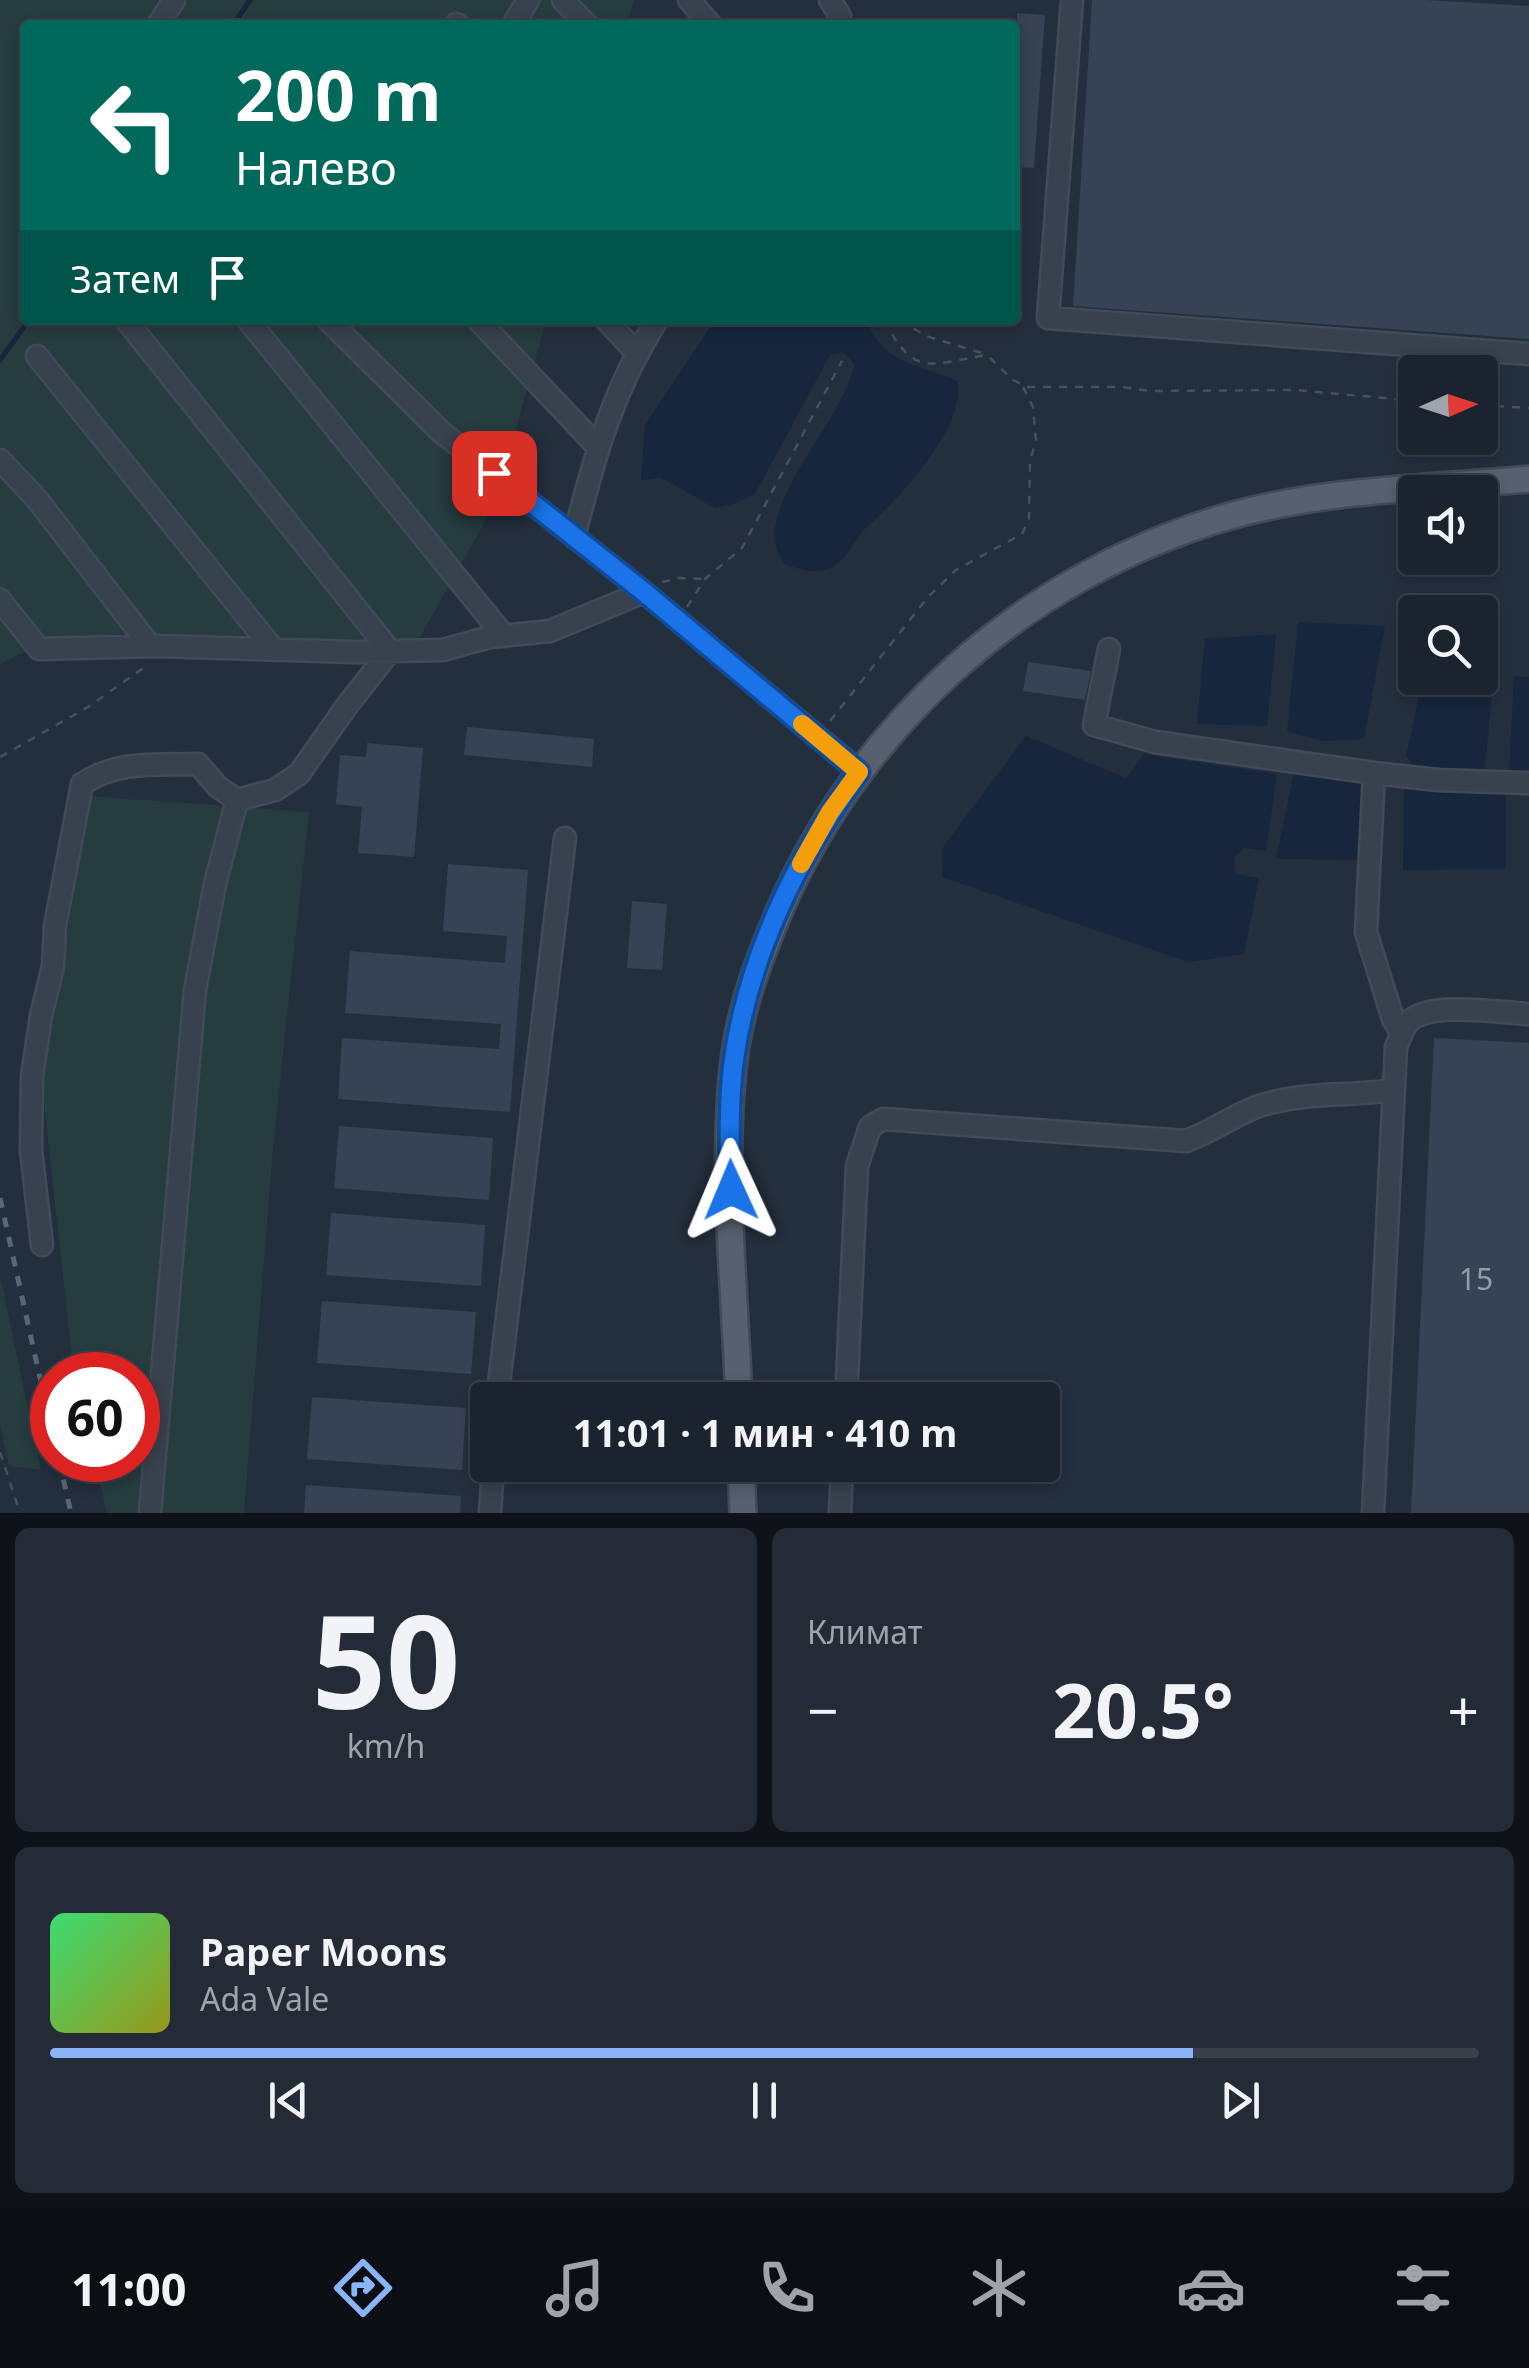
<!DOCTYPE html>
<html lang="ru">
<meta charset="utf-8">
<style>
body{margin:0;font-family:"Noto Sans",sans-serif;background:#242b36;color:#f1f3f6;height:100vh;display:flex;flex-direction:column;font-size:38px;white-space:nowrap}
*{box-sizing:border-box;margin:0}
p{font-size:32px;color:#a0a4aa}
.icon{flex:none;width:55px;height:55px;fill:none;stroke:currentColor;stroke-width:2;stroke-linecap:round;stroke-linejoin:round}
.map{position:relative;height:1513px;overflow:hidden}
.details{display:flex;flex-direction:column;gap:15px;padding:15px;background:#0f1319;flex:1}
.details>*{flex:none}
.banner{position:absolute;left:20px;top:20px;width:1000px;height:305px;border-radius:10px;box-shadow:0 5px 15px #0003,0 0 0 2px #39404a;background:#00695c;color:#fff;overflow:hidden}
.needle{width:65px;rotate:87deg}
.fabs{position:absolute;left:1398px;top:355px;display:grid;gap:20px}
.fabs a{display:grid;place-items:center;width:100px;height:100px;border-radius:10px;background:#1b232e;box-shadow:0 5px 15px #0003,0 0 0 2px #39404a;font-size:50px}
.speed{position:absolute;left:30px;top:1352px;display:flex;gap:20px;font-size:50px;font-weight:700;text-align:center}
.speed>*{display:grid;place-content:center;width:130px;height:130px;border-radius:50%;background:#1b232e;box-shadow:0 5px 15px #0003,0 0 0 2px #39404a;line-height:1}
.speed .limit{border:15px solid #d22;background:#fff;color:#111}
.pin{position:absolute;display:grid;place-items:center;width:85px;height:85px;color:#fff;margin:-42px;border-radius:20px;box-shadow:0 5px 15px #0006}
.me{position:absolute;width:110px;margin:-55px;rotate:359deg;stroke-linejoin:round;filter:drop-shadow(0 0 8px #0008)}
.turn{display:flex;align-items:center;gap:35px;height:210px;padding:0 50px;font-size:45px}
.turn .icon{width:130px;height:130px;stroke-width:2.5}
.turn b{display:block;font-size:70px;line-height:85px}
.then{display:flex;align-items:center;height:95px;padding:0 50px;background:#0003;gap:20px;font-size:38px}
.big{font-size:75px;font-weight:700;line-height:1.1}
.details .widget{flex:1;display:flex;flex-direction:column;justify-content:center;gap:15px;min-width:0;padding:0 35px;border-radius:15px;background:#242b36}
.details .dial{align-items:center;gap:0}
.dial b{font-size:130px;line-height:1}
.song{display:flex;align-items:center;gap:30px}
.cover{width:120px;height:120px;border-radius:15px;background:linear-gradient(135deg,hsl(140 70% 55%),hsl(60 70% 35%))}
.played{height:10px;border-radius:5px;background:linear-gradient(90deg,#8ab4f8 80%,#39404a 80%)}
.keys{display:flex;justify-content:space-around;direction:ltr}
.heat{display:flex;justify-content:space-between;align-items:center;font-size:55px;direction:ltr}
.details .tiles{flex:1;display:grid;gap:15px;grid-template-columns:1fr 1fr}
.widget:last-child{grid-column:span 2}
.trip{position:absolute;left:470px;top:1382px;width:590px;height:100px;border-radius:10px;background:#1b232e;box-shadow:0 5px 15px #0003,0 0 0 2px #39404a;font-weight:700;line-height:100px;text-align:center}
.tabs{display:flex;height:160px;justify-content:space-around;align-items:center;background:#0b0e12;color:#a0a4aa}
.tabs .icon{width:70px;height:70px}
.tabs .selected{color:#8ab4f8}
.tabs b{font-size:45px;color:#f1f3f6}
.map>svg:first-child{display:block}
.green{fill:#263c3f}
.water{fill:#17263c}
.lines{fill:none;stroke-linecap:round;stroke-linejoin:round}
.stream{stroke:#17263c;stroke-width:5}
.building{fill:#364354}
.minor-casing{stroke:#414a57;stroke-width:25}
.major-casing{stroke:#414a57;stroke-width:30}
.path{stroke:#3f5557;stroke-width:2.5;stroke-dasharray:8 8;stroke-linecap:butt}
.minor{stroke:#38414e;stroke-width:20}
.major{stroke:#56606e;stroke-width:25}
.rail{stroke:#5a6575;stroke-width:5;stroke-dasharray:10 10;stroke-linecap:butt}
.route-casing{stroke:#114b97;stroke-width:25}
.route{stroke:#1a73e8;stroke-width:18}
.slow{stroke:#f59e0b;stroke-width:18}
.labels{text-anchor:middle;dominant-baseline:central;stroke-width:10;stroke-linejoin:round;paint-order:stroke}
.number-label{font-size:30px;fill:#929caa}
</style>
<div class="map">
<svg width="1529" height="1513" viewBox="0 0 1529 1513">
<rect width="100%" height="100%" fill="#242f3e"/>
<path class="green" d="M0,0H634L627,25H25V320H546L496,502L406,662L39,644L0,664Z
M90,796L309,812L273,1147L244,1513H107L94,1460H138V1375H75L73,1368L42,1085Z
M0,1276L41,1470L9,1466L0,1423Z"/>
<path class="water" d="M715,320H866C883,364 918,364 957,381C969,424 897,501 866,528C852,541 850,559 830,568C814,575 802,569 785,565C778,554 773,542 775,528C785,472 839,422 855,364L843,353L830,355L755,494L737,503L715,508L660,477L641,481L645,425Z
M1298,622L1385,626L1364,739L1322,741L1287,731Z
M1276,634L1267,726L1197,724L1205,639Z
M1480,670L1494,671L1485,769L1415,768L1406,756L1423,678H1480Z
M1514,676L1529,677V774L1509,773Z
M1026,736L1126,778L1144,754L1277,774L1266,851L1244,848L1234,857L1235,874L1259,878L1244,954L1188,962L942,877L943,847Z
M1294,772L1381,786L1374,860L1276,859Z
M1404,788L1506,792V869L1403,870Z"/>
<g class="lines">
<path class="stream" d="M233,25L250,0
M0,360L29,320"/>
</g>
<path class="building" d="M1092,0H1426L1529,6V339L1073,306Z
M1017,13L1045,15L1034,168L1015,167Z
M1028,662L1091,671L1085,700L1023,691Z
M467,727L594,739L592,767L464,755Z
M367,743L423,748L414,857L358,853L362,807L336,804L340,755L366,757Z
M448,864L528,870L510,1112L338,1099L342,1038L499,1049L501,1024L345,1013L350,951L505,963L507,936L443,931Z
M632,901L667,904L662,970L627,968Z
M1434,1038L1529,1043V1513H1411Z
M339,1126L493,1138L489,1200L334,1188Z
M331,1213L485,1225L481,1286L326,1275Z
M322,1301L476,1312L471,1374L317,1363Z
M312,1397L466,1408L462,1470L307,1459Z
M306,1485L461,1496L460,1513H304Z"/>
<g class="lines">
<defs>
<path id="minor" d="M563,0L587,25
M689,0L711,25
M830,0L840,16L839,25
M1072,0L1048,318L1529,354
M456,24L458,25
M158,25L174,0
M513,25L528,0
M126,320L390,651L346,707L299,774L275,790L237,800L215,884L195,990L150,1513
M248,320L504,636
M328,320L440,431L644,592L859,771
M478,320L597,446
M606,320L637,353
M37,356L274,650
M0,460L36,498L150,646
M574,537C594,458 613,389 657,320
M0,600L39,649L157,646L353,652L443,650L490,637L550,631L644,592
M1109,649L1094,725L1155,742L1374,773
M1402,1034L1393,1019L1366,932L1374,773L1438,780L1529,783
M42,1245L31,1150L32,1076L41,1016L53,966L55,926L82,784C118,760 156,765 198,764L218,787L237,800
M497,1396L540,1400
M497,1400L565,838
M846,1400L857,1166L870,1127L883,1119L1186,1141C1215,1131 1240,1110 1270,1103C1311,1092 1352,1096 1394,1090
M490,1513L493,1465
M840,1513L842,1465
M1373,1513L1396,1047C1399,1040 1402,1031 1406,1025C1425,999 1500,1013 1529,1014"/>
<path id="major" d="M739,1400C735,1291 721,1168 734,1061C739,1016 754,973 771,931C851,730 1022,575 1230,516C1325,489 1431,488 1529,479
M741,1465L743,1513"/>
</defs>
<use href="#minor" class="minor-casing"/>
<use href="#major" class="major-casing"/>
<path class="path" d="M884,320C915,379 930,364 987,355L1013,380L1027,387H1122L1150,391L1297,390L1415,401
M900,320L926,336L985,354
M1480,405L1529,408
M662,582L679,578L703,579
M687,607L705,579L742,548L842,361
M830,721L928,597L956,570L1022,534L1029,519L1030,460L1036,441L1033,407L1022,385
M0,757L88,707L149,664
M0,1452L20,1513"/>
<use href="#minor" class="minor"/>
<use href="#major" class="major"/>
<path class="rail" d="M0,1198L52,1432
M59,1460L71,1513"/>
</g>
<g class="lines">
<defs>
<path id="route" d="M494,473L644,592L859,772C798,855 749,955 734,1059C728,1102 729,1147 731,1190"/>
</defs>
<use href="#route" class="route-casing"/>
<use href="#route" class="route"/>
<path class="slow" d="M801,864L830,812L859,772L802,724"/>
</g>
<g class="labels">
<g class="number-label">
<text x="1476" y="1278">15</text>
</g>
</g>
</svg>
<div class="fabs">
<a><svg class="needle" viewBox="-14 -14 28 28"><path d="M0-13l5 13h-10z" fill="#e53935"/><path d="M0 13l5-13h-10z" fill="#a0a4aa"/></svg></a>
<a><svg class="icon" aria-label="sound" viewBox="0 0 24 24"><path d="M4 9h4l5-4v14l-5-4H4zM17 9q2 3 0 6"/></svg></a>
<a><svg class="icon" aria-label="search" viewBox="0 0 24 24"><circle cx="10" cy="10" r="6"/><path d="M15 15l6 6"/></svg></a>
</div>
<div class="speed"><div class="limit">60</div></div>
<div class="pin" style="left:494px;top:473px;background:#d93025"><svg class="icon" aria-label="arrive" viewBox="0 0 24 24"><path d="M6 21V4h12l-3 4 3 4H6"/></svg></div>
<svg class="me" style="left:731px;top:1190px" viewBox="-20 -20 40 40"><path d="M0-17L14 15 0 8-14 15z" fill="#1a73e8" stroke="#fff" stroke-width="4"/></svg>
<div class="trip">11:01 · 1 мин · 410 m</div>
<div class="banner">
<div class="turn"><svg class="icon" aria-label="left" viewBox="0 0 24 24"><path d="M17 20v-9H6M10 6l-5 5 5 5"/></svg><div><b>200 m</b>Налево</div></div>
<div class="then">Затем<svg class="icon" aria-label="arrive" viewBox="0 0 24 24"><path d="M6 21V4h12l-3 4 3 4H6"/></svg></div>
</div>
</div>
<section class="details">
<div class="tiles">
<div class="widget dial"><b>50</b><p>km/h</p></div>
<div class="widget"><p>Климат</p>
<div class="heat"><a>−</a><b class="big">20.5°</b><a>+</a></div>
</div>
<div class="widget">
<div class="song"><i class="cover"></i><div><b>Paper Moons</b><p>Ada Vale</p></div></div>
<div class="played"></div>
<div class="keys"><svg class="icon" aria-label="previous" viewBox="0 0 24 24"><path d="M18 5L8 12l10 7zM5 5v14"/></svg><svg class="icon" aria-label="pause" viewBox="0 0 24 24"><path d="M8 5v14M16 5v14"/></svg><svg class="icon" aria-label="next" viewBox="0 0 24 24"><path d="M6 5l10 7-10 7zM19 5v14"/></svg></div>
</div>
</div>
</section>
<nav class="tabs">
<b>11:00</b>
<svg class="icon selected" aria-label="directions" viewBox="0 0 24 24"><path d="M12 3l9 9-9 9-9-9zM9 14v-3h6M13 9l2 2-2 2"/></svg>
<svg class="icon" aria-label="music" viewBox="0 0 24 24"><path d="M9 18V5l10-2v13"/><circle cx="6" cy="18" r="3"/><circle cx="16" cy="16" r="3"/></svg>
<svg class="icon" aria-label="phone" viewBox="0 0 24 24"><path d="M5 4h4l2 5-3 2q2 4 5 5l2-3 5 2v4C11 20 4 13 5 4z"/></svg>
<svg class="icon" aria-label="climate" viewBox="0 0 24 24"><path d="M12 3v18M4 7l16 10M4 17L20 7"/></svg>
<svg class="icon" aria-label="car" viewBox="0 0 24 24"><path d="M5 17H2v-5l4-1 3-4h7l3 4 3 1v5h-3M9 17h6M6 11h13"/><circle cx="7" cy="17" r="2"/><circle cx="17" cy="17" r="2"/></svg>
<svg class="icon" aria-label="filters" viewBox="0 0 24 24"><path d="M4 7h16M4 17h16"/><circle cx="9" cy="7" r="2"/><circle cx="15" cy="17" r="2"/></svg>
</nav>
